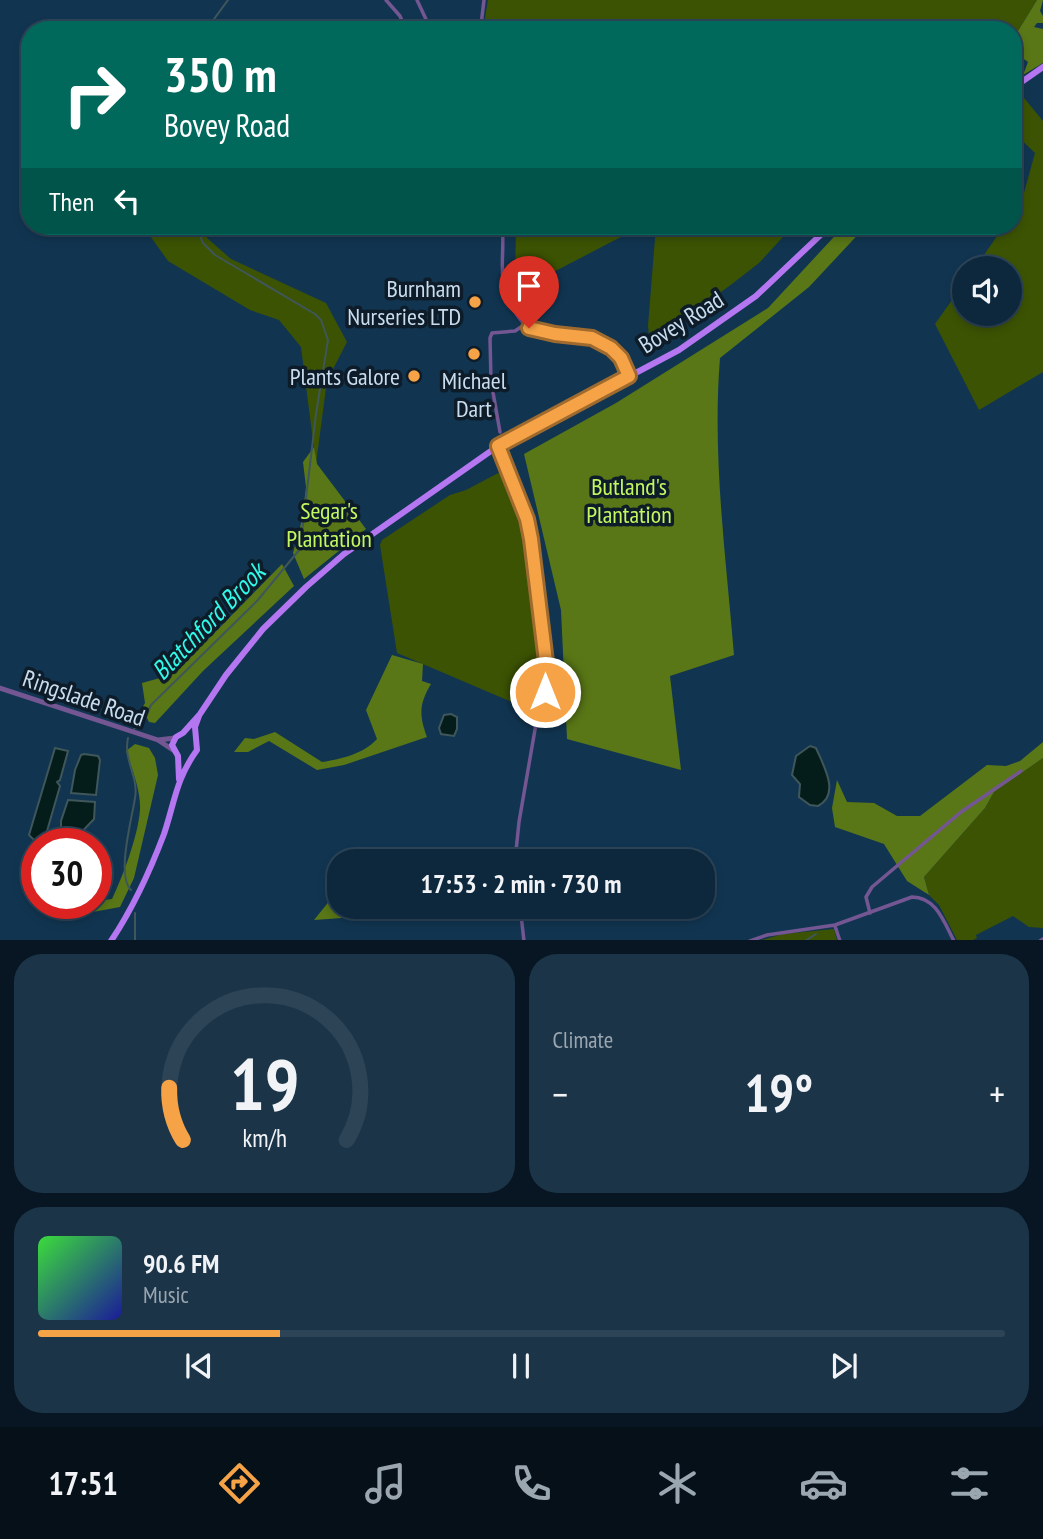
<!DOCTYPE html>
<meta charset="utf-8">
<style>
body{margin:0;font-family:"PT Sans Narrow",sans-serif;background:#1b3448;color:#f1f3f6;height:100vh;display:flex;flex-direction:column;font-size:26px;white-space:nowrap}
*{box-sizing:border-box;margin:0}
p{font-size:23px;color:#9aa6b0}
.icon{flex:none;width:38px;height:38px;fill:none;stroke:currentColor;stroke-width:2;stroke-linecap:round;stroke-linejoin:round}
.map{position:relative;height:940px;overflow:hidden}
.sheet{display:flex;flex-direction:column;gap:14px;padding:14px;background:#071622;flex:1}
.sheet>*{flex:none}
.top-card{position:absolute;left:21px;top:21px;width:1001px;height:214px;border-radius:28px;box-shadow:0 4px 10px #0003,0 0 0 2px #2d4457;background:#00695c;color:#fff;overflow:hidden}
.buttons{position:absolute;left:952px;top:256px;display:grid;gap:14px}
.buttons a{display:grid;place-items:center;width:70px;height:70px;border-radius:50%;background:#0d283d;box-shadow:0 4px 10px #0003,0 0 0 2px #2d4457;font-size:35px}
.speed{position:absolute;left:21px;top:828px;display:flex;gap:14px;font-size:35px;font-weight:700;text-align:center}
.speed>*{display:grid;place-content:center;width:91px;height:91px;border-radius:50%;background:#0d283d;box-shadow:0 4px 10px #0003,0 0 0 2px #2d4457;line-height:1}
.speed .limit{border:10px solid #d22;background:#fff;color:#111}
.pin{position:absolute;display:grid;place-items:center;width:60px;height:60px;color:#fff;margin:-72px -30px;border-radius:50% 50% 50% 0;rotate:-45deg;box-shadow:0 0 7px #0007}
.pin .icon{rotate:45deg}
.me{position:absolute;width:77px;margin:-38px;rotate:0deg;stroke-linejoin:round;filter:drop-shadow(0 0 5px #0008)}
.turn{display:flex;align-items:center;gap:24px;height:147px;padding:0 28px;font-size:32px}
.turn .icon{width:91px;height:91px;stroke-width:2.5}
.turn b{display:block;font-size:49px;line-height:60px}
.then{display:flex;align-items:center;height:66px;padding:0 28px;background:#0003;gap:14px;font-size:26px}
.big{font-size:52px;font-weight:600;line-height:1.1}
.sheet .tile{flex:1;display:flex;flex-direction:column;justify-content:center;gap:10px;min-width:0;padding:0 24px;border-radius:28px;background:#1b3448}
.sheet .dial{align-items:center;gap:0}
.dial svg{height:182px;overflow:visible;fill:none;stroke:#2d4457;stroke-width:7;stroke-linecap:round;text-anchor:middle}
.dial text{fill:#f1f3f6;stroke:none}
.song{display:flex;align-items:center;gap:21px}
.cover{width:84px;height:84px;border-radius:10px;background:linear-gradient(135deg,hsl(120 70% 55%),hsl(240 70% 35%))}
.played{height:7px;border-radius:4px;background:linear-gradient(90deg,#f5a346 25%,#2d4457 25%)}
.keys{display:flex;justify-content:space-around;direction:ltr}
.heat{display:flex;justify-content:space-between;align-items:center;font-size:38px;direction:ltr}
.sheet .tiles{flex:1;display:grid;gap:14px;grid-template-columns:1fr 1fr}
.tile:last-child{grid-column:span 2}
.trip{position:absolute;left:327px;top:849px;width:388px;height:70px;border-radius:28px;background:#0d283d;box-shadow:0 4px 10px #0003,0 0 0 2px #2d4457;font-weight:600;line-height:70px;text-align:center}
.tabs{display:flex;height:112px;justify-content:space-around;align-items:center;background:#051018;color:#9aa6b0}
.tabs .icon{width:49px;height:49px}
.tabs .current{color:#f5a346}
.tabs b{font-size:32px;color:#f1f3f6}
.map>svg:first-child{display:block}
.green{fill:#3c5303}
.forest{fill:#597716}
.water{fill:#041c1a;stroke:#3f565a;stroke-width:2}
.lines{fill:none;stroke-linecap:round;stroke-linejoin:round}
.stream{stroke:#3f565a;stroke-width:2}
.minor{stroke:#745792;stroke-width:3.5}
.tertiary{stroke:#745792;stroke-width:5}
.primary{stroke:#b576f1;stroke-width:6}
.route-casing{stroke:#9f6a2e;stroke-width:18}
.route{stroke:#f5a346;stroke-width:12}
.poi-dot{fill:#f5a346;stroke:#0d1c28;stroke-width:2.5}
.labels{text-anchor:middle;dominant-baseline:central;stroke-width:7;stroke-linejoin:round;paint-order:stroke}
.poi-label{font-size:24px;fill:#c9ddef;stroke:#0d1c28;text-anchor:end}
.street-label{font-size:24px;fill:#c9ddef;stroke:#0d1c28}
.park-label{font-size:24px;fill:#c4f861;stroke:#0d1c28}
.water-label{font-size:26px;font-style:italic;fill:#31f8e7;stroke:#0d1c28}
</style>
<div class="map">
<svg width="1043" height="941" viewBox="0 0 1043 941">
<rect width="100%" height="100%" fill="#113551"/>
<path class="green" d="M488,0H1037L1013,39V30H483Z
M1024,98L1043,121V372L979,410L935,324L964,283V313H1010V268H975L1004,226H1013V213L1022,200L1035,153L1013,132V105Z
M143,226H205L207,238L231,259L326,303L347,342L331,373L326,388L316,464L301,347L279,320L250,310L168,261Z
M516,226H642L517,291L515,283Z
M656,226H793L759,263L732,284L650,343L648,326Z
M504,470L512,492L516,496L529,543L544,666C545,680 545,701 533,711L397,653L380,545L382,540L450,495L466,490Z
M1043,758V928L1029,927L1013,916L976,935L977,938L973,940H957L939,905L929,895L924,877L985,808L994,792Z
M834,929L837,940L758,941L783,934Z"/>
<path class="forest" d="M1037,0H1043L1040,11L1043,16V23H1037L1034,27L1043,29V63L1023,75L1028,62L1021,57H1015L1013,39Z
M844,226H866L809,287L720,358C712,457 726,557 734,655L670,676L681,770L567,739L561,610L524,454L616,403L768,308Z
M314,447L317,464L366,529L304,579L293,553L302,520L306,487L303,462Z
M282,564L294,586L203,671L155,723L149,722L142,708L145,703L142,683L160,678L180,668Z
M392,655L423,664L422,681L431,684C419,704 419,715 427,737L344,765L317,770L269,741L248,752H234L245,738L254,739L275,732L322,762C342,759 363,754 377,739L366,710Z
M1043,742V758L994,792L985,808L924,877L929,895L907,881L884,844L835,827L832,808L837,780L847,802L874,803L897,816H920L987,765L1006,766L1020,761Z
M135,744L149,748L155,758L158,775L134,878L120,907L82,914L83,903H96V901L112,899C123,876 138,836 140,810C141,791 132,769 126,751Z
M339,889L340,906L361,907L370,916L314,920Z"/>
<path class="water" d="M451,714L457,717V729L454,736L441,734L439,728L444,715Z
M810,746L816,748C823,765 841,794 818,806L810,805L799,797L800,784L792,775L796,756Z
M55,748L68,751L60,780L57,782L60,786L45,838L34,840L29,835Z
M84,754L98,756L100,760L96,795L71,793L75,770L81,755Z
M68,800L95,802L94,819L75,839H65L61,835V821Z"/>
<g class="lines">
<path class="stream" d="M206,30L228,0
M134,729L144,721L151,705L257,601L300,549L316,414L328,340L321,320L315,314L215,255L203,243L196,226
M128,738C123,760 139,777 135,798C132,818 116,876 131,890
M135,913V941
M805,941L816,934"/>
<path class="minor" d="M386,0L400,16L406,30
M417,0L431,30
M447,30L476,28L481,25L484,0
M502,226C505,247 499,271 505,291C509,301 518,322 529,327C565,346 614,323 629,376
M500,432L491,381L490,338L492,333L515,331L524,325
M499,447L527,519L535,568L548,678L537,718L519,822L515,861
M520,906L524,941
M870,913L866,897L872,887L961,812L1021,771
M835,926L840,941
M750,941L767,935L835,925L912,897C936,897 944,922 954,941
M1040,941L1043,939"/>
<path class="tertiary" d="M0,688L158,740L173,750
M158,740L175,738"/>
<path class="primary" d="M1013,88L1043,67
M179,779L178,756L172,745L176,737L183,733L200,714L226,675L263,629L306,587L344,554L498,446L679,350L756,296L830,226
M111,941C133,908 150,871 164,834C175,801 176,779 197,750L195,727L199,716"/>
</g>
<g class="lines">
<defs>
<path id="route" d="M529,328L555,334L592,338L611,348L621,358L629,376L498,446L527,519L531,539L548,678L545,692"/>
</defs>
<use href="#route" class="route-casing"/>
<use href="#route" class="route"/>
</g>
<g class="poi-dot">
<circle cx="475" cy="302" r="7"/>
<circle cx="474" cy="354" r="7"/>
<circle cx="414" cy="376" r="7"/>
</g>
<g class="labels">
<g class="poi-label">
<text x="461" y="288">Burnham<tspan x="461" dy="28">Nurseries LTD</tspan></text>
<text x="400" y="376">Plants Galore</text>
<text x="474" y="380" text-anchor="middle">Michael<tspan x="474" dy="28">Dart</tspan></text>
</g>
<g class="street-label">
<text transform="translate(681 322) rotate(-32)">Bovey Road</text>
<text transform="translate(84 698) rotate(19)">Ringslade Road</text>
</g>
<g class="park-label">
<text x="629" y="486">Butland's<tspan x="629" dy="28">Plantation</tspan></text>
<text x="329" y="510">Segar's<tspan x="329" dy="28">Plantation</tspan></text>
</g>
<g class="water-label">
<text transform="translate(208 621) rotate(-46)">Blatchford Brook</text>
</g>
</g>
</svg>
<div class="buttons">
<a><svg class="icon" aria-label="sound" viewBox="0 0 24 24"><path d="M4 9h4l5-4v14l-5-4H4zM17 9q2 3 0 6"/></svg></a>
</div>
<div class="speed"><div class="limit">30</div></div>
<div class="pin" style="left:529px;top:328px;background:#d93025"><svg class="icon" aria-label="arrive" viewBox="0 0 24 24"><path d="M6 21V4h12l-3 4 3 4H6"/></svg></div>
<svg class="me" style="left:545px;top:692px" viewBox="-20 -20 40 40"><circle r="17" fill="#f5a346" stroke="#fff" stroke-width="3"/><path d="M0-11L8 9 0 5-8 9z" fill="#fff"/></svg>
<div class="trip">17:53 · 2 min · 730 m</div>
<div class="top-card">
<div class="turn"><svg class="icon" aria-label="right" viewBox="0 0 24 24"><path d="M7 20v-9h11M14 6l5 5-5 5"/></svg><div><b>350 m</b>Bovey Road</div></div>
<div class="then">Then<svg class="icon" aria-label="left" viewBox="0 0 24 24"><path d="M17 20v-9H6M10 6l-5 5 5 5"/></svg></div>
</div>
</div>
<section class="sheet">
<div class="tiles">
<div class="tile dial"><svg viewBox="0 0 100 80">
<path d="M14 69A42 42 0 1 1 86 69"/>
<path d="M14 69A42 42 0 0 1 8 46" stroke="#f5a346"/>
<text x="50" y="56" font-size="32" font-weight="700">19</text>
<text x="50" y="72" font-size="11">km/h</text>
</svg></div>
<div class="tile"><p>Climate</p>
<div class="heat"><a>−</a><b class="big">19°</b><a>+</a></div>
</div>
<div class="tile">
<div class="song"><i class="cover"></i><div><b>90.6 FM</b><p>Music</p></div></div>
<div class="played"></div>
<div class="keys"><svg class="icon" aria-label="previous" viewBox="0 0 24 24"><path d="M18 5L8 12l10 7zM5 5v14"/></svg><svg class="icon" aria-label="pause" viewBox="0 0 24 24"><path d="M8 5v14M16 5v14"/></svg><svg class="icon" aria-label="next" viewBox="0 0 24 24"><path d="M6 5l10 7-10 7zM19 5v14"/></svg></div>
</div>
</div>
</section>
<nav class="tabs">
<b>17:51</b>
<svg class="icon current" aria-label="directions" viewBox="0 0 24 24"><path d="M12 3l9 9-9 9-9-9zM9 14v-3h6M13 9l2 2-2 2"/></svg>
<svg class="icon" aria-label="music" viewBox="0 0 24 24"><path d="M9 18V5l10-2v13"/><circle cx="6" cy="18" r="3"/><circle cx="16" cy="16" r="3"/></svg>
<svg class="icon" aria-label="phone" viewBox="0 0 24 24"><path d="M5 4h4l2 5-3 2q2 4 5 5l2-3 5 2v4C11 20 4 13 5 4z"/></svg>
<svg class="icon" aria-label="climate" viewBox="0 0 24 24"><path d="M12 3v18M4 7l16 10M4 17L20 7"/></svg>
<svg class="icon" aria-label="car" viewBox="0 0 24 24"><path d="M5 17H2v-5l4-1 3-4h7l3 4 3 1v5h-3M9 17h6M6 11h13"/><circle cx="7" cy="17" r="2"/><circle cx="17" cy="17" r="2"/></svg>
<svg class="icon" aria-label="filters" viewBox="0 0 24 24"><path d="M4 7h16M4 17h16"/><circle cx="9" cy="7" r="2"/><circle cx="15" cy="17" r="2"/></svg>
</nav>
